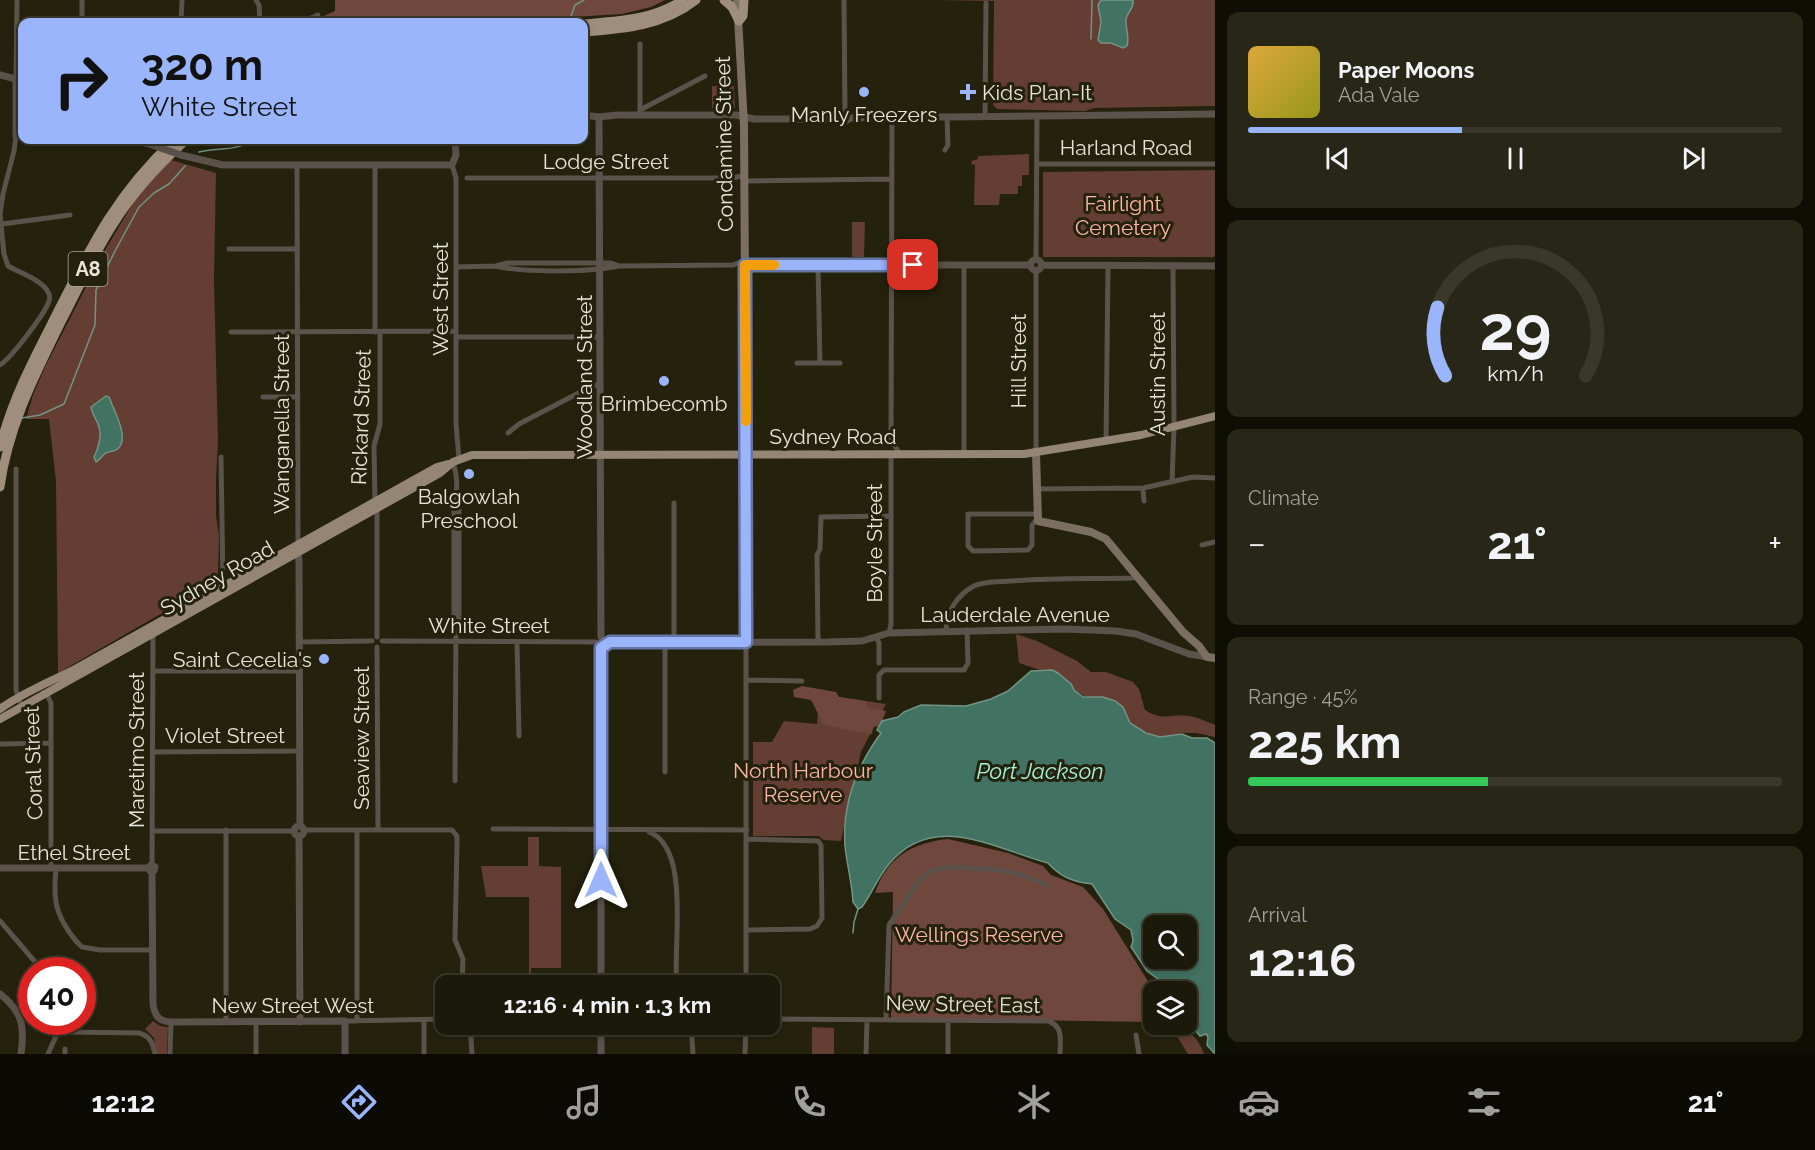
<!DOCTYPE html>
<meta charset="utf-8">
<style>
body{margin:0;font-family:Raleway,sans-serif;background:#282617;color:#f1f3f6;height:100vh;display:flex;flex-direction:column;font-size:22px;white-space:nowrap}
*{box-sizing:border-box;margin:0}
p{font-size:20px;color:#a0a09c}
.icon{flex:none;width:33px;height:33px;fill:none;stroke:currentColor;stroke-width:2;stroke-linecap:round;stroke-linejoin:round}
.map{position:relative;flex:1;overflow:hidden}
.drawer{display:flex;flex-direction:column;gap:12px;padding:12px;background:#0f0e05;width:600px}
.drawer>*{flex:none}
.hud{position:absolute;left:18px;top:18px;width:570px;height:126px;border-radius:12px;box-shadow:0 3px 9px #0003,0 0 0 2px #39382a;background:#9bb5fd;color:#111;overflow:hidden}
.controls{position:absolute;left:1143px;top:915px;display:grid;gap:12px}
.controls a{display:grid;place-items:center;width:54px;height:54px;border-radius:12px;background:#1b1909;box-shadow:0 3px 9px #0003,0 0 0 2px #39382a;font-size:30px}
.speed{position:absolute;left:18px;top:957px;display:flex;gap:12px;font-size:30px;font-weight:700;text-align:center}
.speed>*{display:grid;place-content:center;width:78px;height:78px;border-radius:50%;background:#1b1909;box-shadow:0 3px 9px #0003,0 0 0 2px #39382a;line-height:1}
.speed .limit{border:9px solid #d22;background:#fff;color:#111}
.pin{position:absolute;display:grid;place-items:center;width:51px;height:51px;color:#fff;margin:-26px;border-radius:12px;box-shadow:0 3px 9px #0006}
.me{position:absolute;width:66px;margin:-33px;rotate:0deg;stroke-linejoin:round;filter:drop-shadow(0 0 4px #0008)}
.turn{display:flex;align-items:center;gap:21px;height:126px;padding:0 24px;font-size:27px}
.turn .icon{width:78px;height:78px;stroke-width:2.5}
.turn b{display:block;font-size:42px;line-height:51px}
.big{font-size:45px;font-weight:700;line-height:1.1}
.drawer .tile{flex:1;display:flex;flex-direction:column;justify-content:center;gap:9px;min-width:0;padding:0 21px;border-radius:12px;background:#282617}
.drawer .dial{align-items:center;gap:0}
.dial svg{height:156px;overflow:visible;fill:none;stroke:#39382a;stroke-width:7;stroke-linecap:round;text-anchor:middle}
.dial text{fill:#f1f3f6;stroke:none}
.song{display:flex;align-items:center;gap:18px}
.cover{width:72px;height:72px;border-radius:9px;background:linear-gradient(135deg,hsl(40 70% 55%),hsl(60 70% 35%))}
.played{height:6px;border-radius:3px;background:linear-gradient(90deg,#9bb5fd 40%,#39382a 40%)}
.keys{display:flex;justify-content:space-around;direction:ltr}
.heat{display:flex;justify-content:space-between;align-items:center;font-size:33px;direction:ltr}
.charge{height:9px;border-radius:4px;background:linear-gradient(90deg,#34c759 45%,#39382a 0)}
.trip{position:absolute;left:435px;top:975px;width:345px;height:60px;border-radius:12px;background:#1b1909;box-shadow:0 3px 9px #0003,0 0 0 2px #39382a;font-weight:700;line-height:60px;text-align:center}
.menu{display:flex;height:96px;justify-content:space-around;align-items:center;background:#0b0a04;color:#a0a09c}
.menu .icon{width:42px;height:42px}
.menu .current{color:#9bb5fd}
.menu b{font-size:27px;color:#f1f3f6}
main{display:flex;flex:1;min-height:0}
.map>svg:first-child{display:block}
.green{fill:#643d33}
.forest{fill:#70473d}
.water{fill:#427261;stroke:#739484;stroke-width:1.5;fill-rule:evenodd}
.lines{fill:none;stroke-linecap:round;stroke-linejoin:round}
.stream{stroke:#739484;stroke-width:1.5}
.minor{stroke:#5b534b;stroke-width:5}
.tertiary{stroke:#5b534b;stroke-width:7}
.secondary{stroke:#7b6f62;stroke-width:8}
.primary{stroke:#948574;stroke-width:8}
.trunk{stroke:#a08e7c;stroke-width:9}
.tertiary-bridge{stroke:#5b534b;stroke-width:7}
.route-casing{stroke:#6576a4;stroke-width:15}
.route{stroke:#9bb5fd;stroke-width:10}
.slow{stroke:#f59e0b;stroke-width:10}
.poi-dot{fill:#9bb5fd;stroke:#24210c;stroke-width:2}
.labels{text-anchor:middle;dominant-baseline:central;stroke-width:6;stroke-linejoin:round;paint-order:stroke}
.shield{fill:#24210c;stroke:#acaa9a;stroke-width:1.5}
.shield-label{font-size:20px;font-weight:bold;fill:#e6e4d7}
.poi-label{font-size:21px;fill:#e6e4d7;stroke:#24210c}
.street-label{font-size:21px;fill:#e6e4d7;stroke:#24210c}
.park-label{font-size:21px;fill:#feb5a2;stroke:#24210c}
.water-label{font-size:22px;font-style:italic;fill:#a3f3d5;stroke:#24210c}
</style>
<main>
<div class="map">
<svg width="1215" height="1054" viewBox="0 0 1215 1054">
<rect width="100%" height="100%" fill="#24210c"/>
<path class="green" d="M935,0H1215V106L1094,108L1085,111L997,109L993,105L994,1Z
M712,86H734L735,108H712Z
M1029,154V175H1022V186H1018V194H1000L999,205H974L975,165L971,164L972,161L978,159V156Z
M171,160L216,173L214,279L218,441L216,478V516L219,535L218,581L58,673L56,481L49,419H26L33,395L45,367L104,252L136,198Z
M1215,170V256L1213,257H1043V172Z
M852,222H865L864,257H852Z
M1016,634L1037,641L1077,661L1091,672H1106L1133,682L1139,689L1145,710C1164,722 1171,713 1189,716C1197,717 1205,721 1213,724L1215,725V737L1196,733H1181L1162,739L1148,733L1131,723L1121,705L1109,699L1084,696L1043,671L1019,663Z
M819,694L886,704L861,752L841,841L823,840L819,836H753V742H772L784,721L817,724Z
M528,837H539V866L561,867V968H531V986L529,985V897H486L481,866H528Z
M153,1021L160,1026L168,1027L167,1054H156L154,1038L145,1029Z
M812,1027L834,1028V1054H812Z
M1171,1027C1188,1027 1199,1039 1204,1054H1188Z"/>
<path class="forest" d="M335,0H665L651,7L622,14L491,22H310L335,11Z
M802,686L836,692L839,697L866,701L867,707L886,711L880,726L873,727L872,734L824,725L811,700L794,697L793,690Z
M948,839L1008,853L1043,866L1051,875L1083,887L1103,909L1154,991L1153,1022L891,1018L893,892L875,893C887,857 912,843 948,839Z"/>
<path class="water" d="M1101,0H1133C1134,9 1128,11 1126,19C1125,28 1130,36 1127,46L1123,48L1111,43H1101L1098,40L1101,22L1098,5Z
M106,396L109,397C113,409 132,441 116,450C113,452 109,451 106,453C102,455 100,460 96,462L94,457C98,449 102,436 99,427C97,419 92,415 91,407Z
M1052,670L1058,673L1071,684L1074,690L1083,697H1103L1115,701L1123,707L1130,723L1146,733L1160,737L1182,734L1192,738H1207L1215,743V1054L1207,1045L1208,1037L1206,1034L1200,1036L1187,1020L1186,992L1170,991L1162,982L1147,971L1131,947L1133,941L1131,930L1115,919L1092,884C1074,882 1060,877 1048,863C995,849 934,810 889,864C878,877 872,893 862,907L858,909L853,902C852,883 847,865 845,846C842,803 856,767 881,733L877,730L882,721L898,717L904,712L921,705L966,706L991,699L1008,691L1031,671ZM1154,926H1186V958H1154Z"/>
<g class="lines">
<path class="stream" d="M570,19L575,5L584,0
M1091,39L1092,0
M199,152C216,147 238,152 251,140
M22,418L40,415L64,404L95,325L96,290L115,251L139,207L154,193L169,184L185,166
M853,933L854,922L858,909"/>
<path class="minor" d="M256,0L259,5L260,22
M844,0L845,114
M82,22V0
M181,22L182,0
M302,22L318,15
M16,79L17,0
M640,110L705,76
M640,112V44
M985,117L986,3
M892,118L891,440L900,454
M945,150L948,145L947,117
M1037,164H1215
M375,165V332
M452,165L456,178V424L459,459
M297,167L298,546
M467,178H733L745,175
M745,181L892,179
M2,224L70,215
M229,249H297
M1036,259L1037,116
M818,265L820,363
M496,266C523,273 592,272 619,266L733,265L745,260
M456,267L496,266L507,263H611L617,265
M231,332L456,331
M456,337H601
M797,363H840
M0,365C11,358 45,314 49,301C50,298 50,295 48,292C42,280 20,273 8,266L4,254L0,214L3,194L14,151L16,136
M263,397H298
M508,433L519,424L594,385H601
M1106,442L1108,266
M1036,452V271
M964,454V265
M221,457L223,587
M453,462C457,475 458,491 454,504V619L456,626L455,781
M16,469V690L22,707
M1172,482L1174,428L1173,266
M1143,488L1144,501
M1036,489L1143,488L1193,477L1215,478
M375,503L374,446L380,424V332
M674,503V642
M1036,514H968V546L973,551L1028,550L1032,545V525L1037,519
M1202,545L1215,542
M456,625L459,619V504L457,498
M946,631C946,612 957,595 974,586C984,581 999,582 1011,581C1051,578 1092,579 1132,578L1136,576
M889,633L891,624V454
M377,637V508
M876,637L879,643V663
M382,641L596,642
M299,642L372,641
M517,642L519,736
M818,642L817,555L820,549L821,517L891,516
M377,647L378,829
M153,671H299
M746,680L802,681
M46,693L51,703V868
M879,698V675L884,670H964L968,663L967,630
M0,744L51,743
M152,752L299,751
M665,772V643
M493,829L747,830
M304,830H452L457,836V843L455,940L463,959L462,986
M152,831H295
M649,832C692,848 672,949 677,986
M747,839L818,841L821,845L822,918L817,926L810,929L747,930
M152,864L153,636
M56,868C55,879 54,891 56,902C58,917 71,937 82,947L100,950H153
M0,921L42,970
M746,986V642
M770,1019L1048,1021C1064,1026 1060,1041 1060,1054
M424,1020V1054
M886,1020L889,925L915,886L930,871L950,867L1001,870L1025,876L1047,885
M345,1021L446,1019
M357,1021V830
M226,1022V830
M256,1022V1054
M470,1024L472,1054
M691,1024L693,1054
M67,1032L139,1033C150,1036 153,1043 155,1054
M1136,1035L1139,1054
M65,1049V1054
M48,1054L57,1034L58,1022
M170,1054L171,1022
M745,1054L746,1024
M866,1054L867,1020
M948,1054V1020"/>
<path class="tertiary" d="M0,75L16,79V136H22
M584,115L599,117L617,115H736L754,119H841L844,122L850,118
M599,117L601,637
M850,118L1215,114
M131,140L146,143
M181,155L223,165H452L456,155L455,140
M1030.5 265a5.5 5.5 0 1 1 11 0a5.5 5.5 0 1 1-11 0Z
M745,265H1030
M1042,265L1215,266
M746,455V642
M298,553L299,562L300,826
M607,643L827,642L862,641L889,633L1065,629L1116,631L1136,634L1189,654L1207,657
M294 831a5 5 0 1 1 10 0a5 5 0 1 1-10 0Z
M299,836L300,1022
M0,868H148L151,872L154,871L155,867L151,865L148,868
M152,872L153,1004C155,1016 158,1021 171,1022L345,1021V1054
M601,986V648
M0,994C22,1011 25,1026 21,1054
M601,1024V1054"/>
<path class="secondary" d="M737,0L744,124L746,455
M1036,452L1038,521L1091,532L1106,539L1183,632L1199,646L1207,657L1215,658"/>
<path class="primary" d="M0,709C22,693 52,681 77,668L437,467L448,464
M0,719L440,473L453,462L472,455L1024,454L1141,435L1215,416"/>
<path class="trunk" d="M724,0L732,7L739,21
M739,21L743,16L744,0
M584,24C619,21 652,20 683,0
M584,32C624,29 663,26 696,0
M0,447C11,403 31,364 51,325C88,252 113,197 174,140
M0,487C8,428 34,377 60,324C78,290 93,255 114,223C134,191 159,165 186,140"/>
<path class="tertiary-bridge" d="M146,143L181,155"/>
</g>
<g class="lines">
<defs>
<path id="route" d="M601,880V648L610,642H746L745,265H913"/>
</defs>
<use href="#route" class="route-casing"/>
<use href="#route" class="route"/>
<path class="slow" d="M746,421L745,265H774"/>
</g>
<g class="poi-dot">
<circle cx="864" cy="92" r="6"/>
<path d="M965 83h6v6h6v6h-6v6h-6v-6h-6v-6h6z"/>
<circle cx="664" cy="381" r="6"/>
<circle cx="469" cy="474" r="6"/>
<circle cx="324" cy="659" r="6"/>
</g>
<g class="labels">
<rect class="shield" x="68.5" y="252" width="39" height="34" rx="4.5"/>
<g class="shield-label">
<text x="88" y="269">A8</text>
</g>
<g class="poi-label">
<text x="982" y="92" text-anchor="start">Kids Plan-It</text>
<text x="864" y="114">Manly Freezers</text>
<text x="664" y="403">Brimbecomb</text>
<text x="469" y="496">Balgowlah<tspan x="469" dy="24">Preschool</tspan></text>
<text x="312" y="659" text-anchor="end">Saint Cecelia's</text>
</g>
<g class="street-label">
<text transform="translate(724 144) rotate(-91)">Condamine Street</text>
<text x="1126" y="147">Harland Road</text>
<text x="606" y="161">Lodge Street</text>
<text transform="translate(440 299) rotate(-90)">West Street</text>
<text transform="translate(1018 361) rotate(-90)">Hill Street</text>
<text transform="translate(1157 374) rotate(-90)">Austin Street</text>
<text transform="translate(584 377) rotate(-90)">Woodland Street</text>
<text transform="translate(361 417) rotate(-88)">Rickard Street</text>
<text transform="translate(281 424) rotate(-90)">Wanganella Street</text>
<text x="833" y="436">Sydney Road</text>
<text transform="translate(874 543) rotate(-90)">Boyle Street</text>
<text transform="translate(217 578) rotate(-30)">Sydney Road</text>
<text x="1015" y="614">Lauderdale Avenue</text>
<text x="489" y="625">White Street</text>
<text x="225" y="735">Violet Street</text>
<text transform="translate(361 738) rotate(-90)">Seaview Street</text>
<text transform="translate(136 750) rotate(-90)">Maretimo Street</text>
<text transform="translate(33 763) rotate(-92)">Coral Street</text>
<text x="74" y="852">Ethel Street</text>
<text transform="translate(963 1004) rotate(1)">New Street East</text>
<text x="293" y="1005">New Street West</text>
</g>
<g class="park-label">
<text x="1123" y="203">Fairlight<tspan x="1123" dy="24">Cemetery</tspan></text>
<text x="803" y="770">North Harbour<tspan x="803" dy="24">Reserve</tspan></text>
<text x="979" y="934">Wellings Reserve</text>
</g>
<g class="water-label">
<text x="1040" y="771">Port Jackson</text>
</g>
</g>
</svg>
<div class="controls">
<a><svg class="icon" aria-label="search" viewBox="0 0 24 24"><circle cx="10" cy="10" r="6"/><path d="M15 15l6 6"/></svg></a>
<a><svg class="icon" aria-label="layers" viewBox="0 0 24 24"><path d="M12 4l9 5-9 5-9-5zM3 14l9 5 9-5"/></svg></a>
</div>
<div class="speed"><div class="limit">40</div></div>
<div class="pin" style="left:913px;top:265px;background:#d93025"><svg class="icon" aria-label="arrive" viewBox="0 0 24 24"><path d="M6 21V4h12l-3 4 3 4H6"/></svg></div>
<svg class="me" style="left:601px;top:880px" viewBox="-20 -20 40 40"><path d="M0-17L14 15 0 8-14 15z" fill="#9bb5fd" stroke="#fff" stroke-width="4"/></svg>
<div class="trip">12:16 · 4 min · 1.3 km</div>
<div class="hud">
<div class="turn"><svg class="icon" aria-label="right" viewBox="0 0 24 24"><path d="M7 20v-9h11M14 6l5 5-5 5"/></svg><div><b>320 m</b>White Street</div></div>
</div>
</div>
<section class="drawer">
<div class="tile">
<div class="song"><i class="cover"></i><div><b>Paper Moons</b><p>Ada Vale</p></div></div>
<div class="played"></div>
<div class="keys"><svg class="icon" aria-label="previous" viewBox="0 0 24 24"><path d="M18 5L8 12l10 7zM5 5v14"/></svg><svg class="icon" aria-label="pause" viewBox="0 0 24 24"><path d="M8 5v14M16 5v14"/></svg><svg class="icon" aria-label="next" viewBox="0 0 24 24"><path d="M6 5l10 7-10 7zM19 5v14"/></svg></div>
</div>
<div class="tile dial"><svg viewBox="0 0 100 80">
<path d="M14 69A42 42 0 1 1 86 69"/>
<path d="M14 69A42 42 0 0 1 10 34" stroke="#9bb5fd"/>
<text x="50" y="56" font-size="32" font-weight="700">29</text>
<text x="50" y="72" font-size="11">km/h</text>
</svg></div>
<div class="tile"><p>Climate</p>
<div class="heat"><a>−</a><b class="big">21°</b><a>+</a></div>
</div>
<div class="tile"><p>Range · 45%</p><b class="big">225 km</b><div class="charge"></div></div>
<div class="tile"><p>Arrival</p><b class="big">12:16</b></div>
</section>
</main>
<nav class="menu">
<b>12:12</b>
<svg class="icon current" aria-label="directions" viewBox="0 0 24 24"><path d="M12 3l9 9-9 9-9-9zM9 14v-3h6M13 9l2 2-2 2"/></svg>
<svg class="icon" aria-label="music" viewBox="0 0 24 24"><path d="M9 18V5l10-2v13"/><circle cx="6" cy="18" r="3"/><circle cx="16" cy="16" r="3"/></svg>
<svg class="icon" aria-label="phone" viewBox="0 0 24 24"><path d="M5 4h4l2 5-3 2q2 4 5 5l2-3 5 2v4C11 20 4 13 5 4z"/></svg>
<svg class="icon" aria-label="climate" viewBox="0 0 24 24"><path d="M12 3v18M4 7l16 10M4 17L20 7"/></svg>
<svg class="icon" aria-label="car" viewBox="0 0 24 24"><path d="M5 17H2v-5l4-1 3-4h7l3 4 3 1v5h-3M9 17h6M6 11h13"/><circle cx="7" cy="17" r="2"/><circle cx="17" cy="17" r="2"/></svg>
<svg class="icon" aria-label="filters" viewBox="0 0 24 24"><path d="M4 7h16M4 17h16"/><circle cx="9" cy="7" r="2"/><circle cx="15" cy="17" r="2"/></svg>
<b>21°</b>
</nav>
